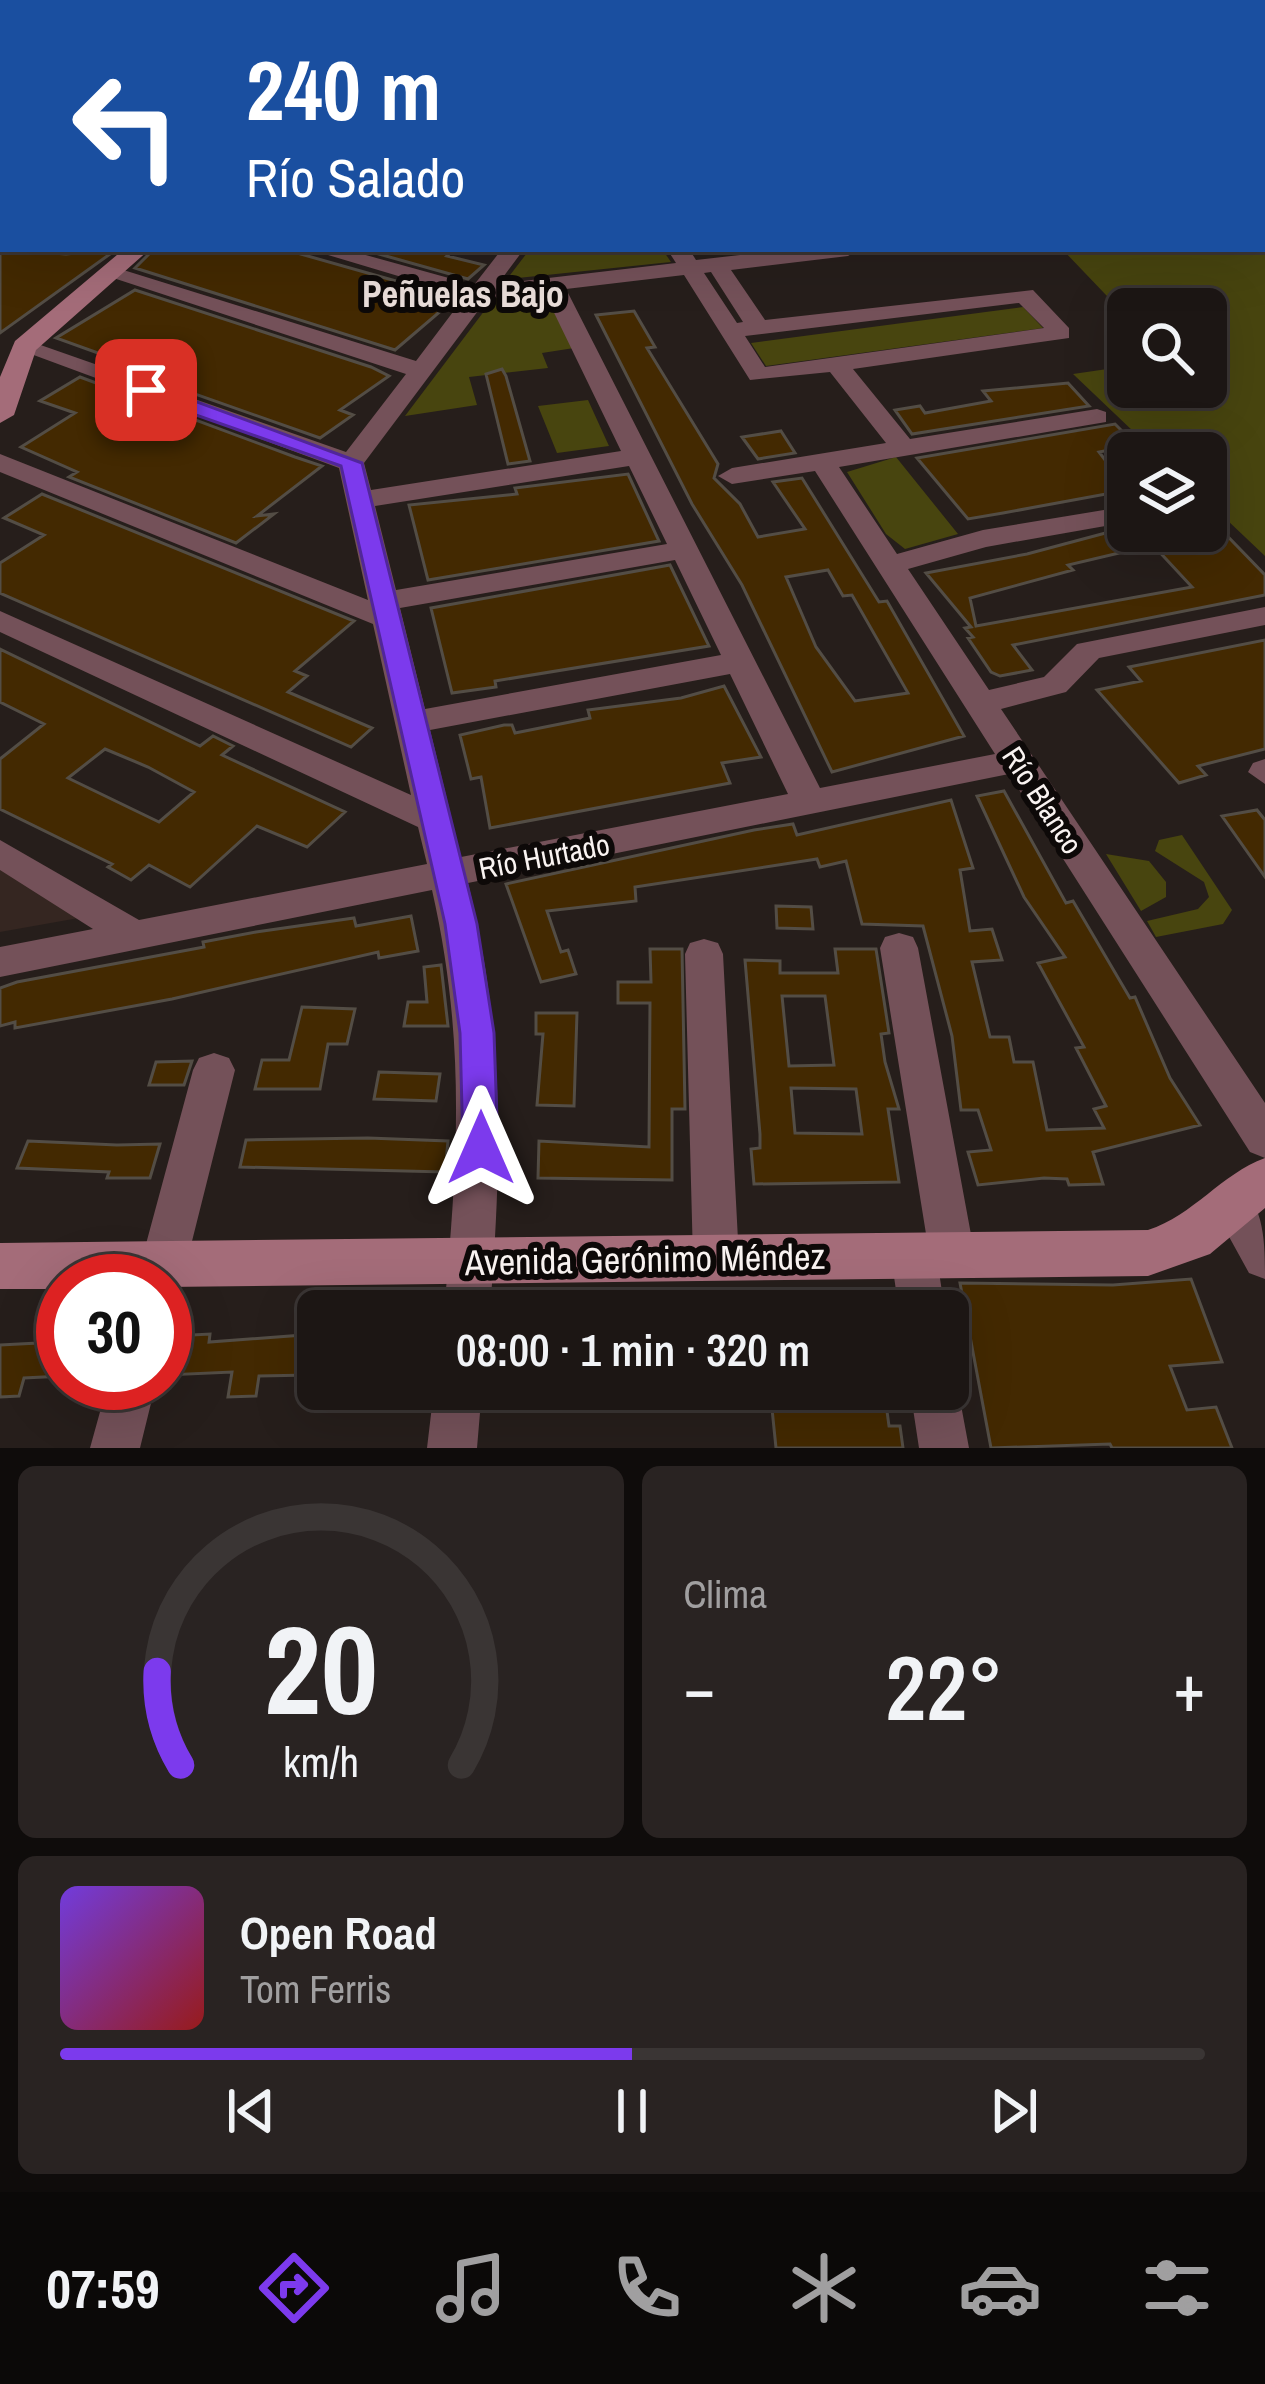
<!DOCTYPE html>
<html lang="es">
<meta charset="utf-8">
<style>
body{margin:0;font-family:"Archivo Narrow",sans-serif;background:#292322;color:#f1f3f6;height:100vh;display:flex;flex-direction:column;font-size:45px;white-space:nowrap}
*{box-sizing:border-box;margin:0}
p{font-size:39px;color:#a09fa0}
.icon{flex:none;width:66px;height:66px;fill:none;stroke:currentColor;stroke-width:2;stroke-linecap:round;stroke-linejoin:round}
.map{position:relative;height:1448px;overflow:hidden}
.panel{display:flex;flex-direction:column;gap:18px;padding:18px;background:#0f0c0b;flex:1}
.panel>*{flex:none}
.guide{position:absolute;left:0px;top:0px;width:1266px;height:252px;box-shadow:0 12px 48px #0002,0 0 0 3px #3a3534;background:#1a4fa0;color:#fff;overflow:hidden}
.fabs{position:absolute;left:1107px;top:288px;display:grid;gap:24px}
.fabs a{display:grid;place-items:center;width:120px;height:120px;border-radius:18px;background:#1c1614;box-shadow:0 12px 48px #0002,0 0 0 3px #3a3534;font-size:60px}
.speed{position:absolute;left:36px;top:1254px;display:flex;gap:24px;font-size:60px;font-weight:700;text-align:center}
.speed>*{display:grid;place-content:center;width:156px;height:156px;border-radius:50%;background:#1c1614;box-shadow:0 12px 48px #0002,0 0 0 3px #3a3534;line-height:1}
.speed .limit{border:18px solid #d22;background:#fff;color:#111}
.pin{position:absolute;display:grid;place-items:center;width:102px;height:102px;color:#fff;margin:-51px;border-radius:24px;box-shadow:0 6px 18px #0006}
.me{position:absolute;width:132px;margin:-66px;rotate:0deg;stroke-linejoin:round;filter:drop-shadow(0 0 9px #0008)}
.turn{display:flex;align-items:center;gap:42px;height:252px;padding:0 48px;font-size:54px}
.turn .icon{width:156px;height:156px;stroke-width:2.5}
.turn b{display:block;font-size:84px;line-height:102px}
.big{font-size:90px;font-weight:600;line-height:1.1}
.panel .card{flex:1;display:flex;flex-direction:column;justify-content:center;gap:18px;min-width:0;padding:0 42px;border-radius:18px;background:#292322}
.panel .dial{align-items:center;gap:0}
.dial svg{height:312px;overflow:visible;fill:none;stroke:#3a3534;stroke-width:7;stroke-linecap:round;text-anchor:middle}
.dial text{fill:#f1f3f6;stroke:none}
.song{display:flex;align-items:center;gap:36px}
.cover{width:144px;height:144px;border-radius:18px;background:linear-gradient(135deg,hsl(260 70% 55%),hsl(0 70% 35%))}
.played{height:12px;border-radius:6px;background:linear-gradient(90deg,#7c3aed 50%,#3a3534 50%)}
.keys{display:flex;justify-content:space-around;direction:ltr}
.heat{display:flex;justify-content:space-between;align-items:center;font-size:66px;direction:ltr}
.panel .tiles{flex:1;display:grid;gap:18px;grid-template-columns:1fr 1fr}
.card:last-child{grid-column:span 2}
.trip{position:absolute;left:297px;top:1290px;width:672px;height:120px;border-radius:18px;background:#1c1614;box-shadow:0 12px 48px #0002,0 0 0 3px #3a3534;font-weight:600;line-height:120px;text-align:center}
.tab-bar{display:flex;height:192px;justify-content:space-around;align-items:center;background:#0b0908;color:#a09fa0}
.tab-bar .icon{width:84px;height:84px}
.tab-bar .current{color:#7c3aed}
.tab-bar b{font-size:54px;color:#f1f3f6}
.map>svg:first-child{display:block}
.built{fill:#352621}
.green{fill:#48450f}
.building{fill:#432901;stroke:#534d45;stroke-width:3;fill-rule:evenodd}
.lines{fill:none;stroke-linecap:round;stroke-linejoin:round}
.street{fill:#745159;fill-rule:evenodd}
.secondary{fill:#a46c79;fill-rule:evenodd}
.route{fill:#7c3aed;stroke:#51269a;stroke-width:3}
.labels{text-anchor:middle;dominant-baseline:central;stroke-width:12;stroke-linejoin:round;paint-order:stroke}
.street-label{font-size:30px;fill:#f9f3f1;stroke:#0d0908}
.far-district-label{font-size:36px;font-weight:bold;fill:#e9ddd9;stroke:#0d0908}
.near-street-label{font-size:36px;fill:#f9f3f1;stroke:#0d0908}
</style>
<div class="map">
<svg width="1265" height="1448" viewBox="0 0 1265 1448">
<rect width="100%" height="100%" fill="#261e1b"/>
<path class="built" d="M0,866L90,916L0,932Z"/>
<path class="green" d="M1263,241L1265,243V556L1206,500V453H1156L1073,374L1128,366V387H1206V309H1128V318L1062,249H1263Z
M530,249H662L671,262L507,279Z
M543,292L574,348L542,353L548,368L469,377L477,405L405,416L497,294Z
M1023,307L1043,328L766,366L751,343Z
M588,400L609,446L557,453L538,406Z
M896,457L958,534L905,549L886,534L847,472Z
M1182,835L1232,910L1223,924L1156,937L1147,921L1198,909L1209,897L1204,882L1155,851L1159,840Z
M1106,854L1149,861L1166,882V897L1141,911Z"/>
<path class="building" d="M0,249L66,254L117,249L0,333Z
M154,249H283L456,298L395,350L135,268Z
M361,249H455L447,256L484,265L468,279Z
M135,290L371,367L389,376L340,410L353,415L320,438L104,362L112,358L56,338Z
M634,311L655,347L647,348L718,464L714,478L740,504L758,537L805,529L773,482L802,478L879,602L887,601L964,736L832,772L742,585L692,504L596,315ZM828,570L843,596L852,595L908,693L855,701L816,647L786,577Z
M502,369L506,376L530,461L508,464L486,374Z
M80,377L295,457L322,466L257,516L274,514L236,543L69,477L77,472L21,447L75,413L40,401Z
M1068,383L1089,406L912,434L895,410L920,406L925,413L991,401L983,391Z
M1115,424L1136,445L1099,452L1128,490L1003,513L968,519L917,458Z
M781,431L795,453L758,459L742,437Z
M628,474L659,541L428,580L409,505L517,494L515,488Z
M42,494L354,621L295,671L307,676L288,692L372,728L351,747L0,593V563L44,535L4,518Z
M1206,514L1265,575V595L1013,645L1032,670L1000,676L991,672L968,638L973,637L965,628L971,627L926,573L1027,554L1128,527V531H1206ZM1153,545L1192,587L976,626L970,598L1073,570L1068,565Z
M670,565L709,646L495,681L496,687L452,693L431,608Z
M1265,640V749L1198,766L1206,775L1179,783L1097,690L1141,681L1129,667Z
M0,649L200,746L213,736L233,746L222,755L345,812L307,847L257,826L190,887L149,865L131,880L108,867L112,864L0,809V759L44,724L0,702ZM105,749L148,767L194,792L159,822L68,778Z
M724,686L761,757L722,763L730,783L490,828L481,777L471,779L460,735L504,725H512L515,733L590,718L588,710L681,698Z
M1004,791L1066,903L1073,901L1130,998L1135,997L1170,1078L1200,1125L1093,1152L1103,1184L1069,1185L1067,1179L1044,1178L978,1185L968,1152L991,1150L978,1110H961L952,1036L923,926L862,924L846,861L820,867L817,859L635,887L636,901L547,911L561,952L568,950L576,974L541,982L506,884L754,830L793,824L797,835L951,800L973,868L960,870L970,931L992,929L1002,960L972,962L990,1037H1009L1014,1062H1033L1047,1130L1104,1128L1094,1109L1106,1106L1076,1048L1084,1047L1038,963L1065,957L1024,897L977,796Z
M1257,810L1265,820V877L1222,816Z
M776,906L811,907L813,929L777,928Z
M411,916L418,951L379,958L378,952L172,999L15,1028V1022L0,1026V988L17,982L204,947L203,942L256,932L354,918L356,926Z
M650,949H682L685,1109H672V1180L538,1178L539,1141L649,1147L650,1003H618V982H651Z
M835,949H876L889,1033L881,1034L885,1062L899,1109H888L899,1182L754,1184L751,1149L760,1148V1134L745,960L780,961V973H838ZM782,996H825L834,1065L789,1066ZM791,1088L856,1089L862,1134L795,1133Z
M441,965L448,1026H404L408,1002H427L424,967Z
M302,1007L355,1009L347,1044H328L320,1089H255L262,1060H289Z
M536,1013H577L574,1106L537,1105L543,1034H536Z
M192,1061L184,1085H149L156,1062Z
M379,1072L440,1074L436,1101L374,1099Z
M368,1138L448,1141L445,1172L240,1167L246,1140Z
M28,1141L117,1145L160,1144L150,1178H107L109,1172L17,1168Z
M1191,1279L1222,1362L1170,1366L1187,1410L1216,1407L1232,1448H1112L1110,1444L991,1448L960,1283L1113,1285Z
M210,1334L209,1342L317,1334L310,1375L259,1376L256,1396L228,1397L232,1372L166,1375L173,1336Z
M41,1335H63V1376L24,1378L19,1396L0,1397V1345L38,1343Z
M770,1389H884L889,1426H900L903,1448H776Z"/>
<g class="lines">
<path class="street" d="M398,0H417L419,3H400Z
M597,0H626L595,3Z
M645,0H661L663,3H647Z
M751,0H768L770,3H753Z
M938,0H954L956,3H940Z
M1048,0H1067L1069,3H1050Z
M1203,0H1223L1225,3H1205Z
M2,17L3,33L0,34V18Z
M1263,20L1265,21V31L1263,30Z
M1263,97H1265V107H1263Z
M0,110H3V122H0Z
M1263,120L1265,121V133L1263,132Z
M0,153H3V165H0Z
M1263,193H1265V205H1263Z
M3,201V213L0,214V202Z
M1263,225H1265V239H1263Z
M308,249H344L474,285L502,249H524L498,284L676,263L667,249H689L696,260L793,249H859L848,256L731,270L765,320L1033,290L1069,328V338L853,369L910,439L1097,409L1106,412V422L839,467L897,554L983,530L1128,506V522L986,547L908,569L989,690L1044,677L1077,644L1265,607V625L1099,658L1066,692L1001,709L1265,1103V1158L1250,1152L1009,774L468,883C505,1036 502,1155 490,1311H444C458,1160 466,1040 432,890L0,977V947L93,929L0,870V840L139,920L427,864L418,827L0,632V611L411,795L373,624L0,472V454L368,600L339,468L12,347L32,342L346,452L406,374L98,273L117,268L416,361L465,296ZM711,272L743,322L737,323L704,273ZM684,275L750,380L830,372L886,443L732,468L718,476L732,484L815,471L995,754L820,788L566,289ZM544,292L621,451L371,490L364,463L487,299ZM1019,303L1044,328L765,367L745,336ZM629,466L667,544L396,590L375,506ZM675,560L721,655L425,709L400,608ZM730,674L788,794L461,857L430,730Z
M1265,759V784L1248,772L1253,763Z
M899,933L913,937L918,948L975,1256L968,1271L952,1277L939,1272L945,1311H899L891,1256L898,1241L914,1235L927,1240L880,948L885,937Z
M704,939L718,943L723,954L739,1259L732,1274L716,1280L700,1274L693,1259L685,954L690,943Z
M214,1053L229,1058L235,1070L182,1281L175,1296L165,1300V1281H136L193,1070L199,1058Z
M1233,1184C1265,1199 1265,1243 1265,1279L1249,1273L1211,1204L1217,1190Z
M948,1371L958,1389L969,1448H919L910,1389H948Z
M108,1383H156L140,1448H90Z
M434,1389H482L477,1448H427Z"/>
<path class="secondary" d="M219,0H237L238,3H220Z
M124,249H150L36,350L14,415L0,423V377L15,341Z
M1265,1158V1208L1210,1254L1148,1276L165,1287V1281H63V1289H0V1243L1148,1230C1194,1215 1221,1174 1265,1158Z"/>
</g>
<path class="route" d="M139,386H154L362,463L477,924L494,1033L498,1148L493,1159L481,1164L468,1159L463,1148L460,1033L445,924L341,466L139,395Z"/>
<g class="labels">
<g class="street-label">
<text transform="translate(1043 800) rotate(57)">Río Blanco</text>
<text transform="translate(544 856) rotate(-11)">Río Hurtado</text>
</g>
<g class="far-district-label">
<text x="463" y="294">Peñuelas Bajo</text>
</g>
<g class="near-street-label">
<text transform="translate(645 1259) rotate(-1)">Avenida Gerónimo Méndez</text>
</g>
</g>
</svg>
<div class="fabs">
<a><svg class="icon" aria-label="search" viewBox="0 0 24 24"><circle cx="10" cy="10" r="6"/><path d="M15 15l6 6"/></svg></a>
<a><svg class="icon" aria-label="layers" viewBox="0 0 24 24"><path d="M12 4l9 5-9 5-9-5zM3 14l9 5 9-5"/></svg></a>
</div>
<div class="speed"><div class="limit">30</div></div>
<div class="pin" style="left:146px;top:390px;background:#d93025"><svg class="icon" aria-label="arrive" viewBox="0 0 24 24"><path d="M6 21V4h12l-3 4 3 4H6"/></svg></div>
<svg class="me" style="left:481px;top:1148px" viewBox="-20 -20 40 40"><path d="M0-17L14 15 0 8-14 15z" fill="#7c3aed" stroke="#fff" stroke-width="4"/></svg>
<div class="trip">08:00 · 1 min · 320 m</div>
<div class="guide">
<div class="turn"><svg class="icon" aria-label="left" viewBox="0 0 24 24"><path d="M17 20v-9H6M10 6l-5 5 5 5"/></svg><div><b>240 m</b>Río Salado</div></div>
</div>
</div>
<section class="panel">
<div class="tiles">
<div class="card dial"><svg viewBox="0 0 100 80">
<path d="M14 69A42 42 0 1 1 86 69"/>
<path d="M14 69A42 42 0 0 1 8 45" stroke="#7c3aed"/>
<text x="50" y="56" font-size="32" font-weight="700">20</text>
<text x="50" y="72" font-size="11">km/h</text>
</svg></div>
<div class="card"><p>Clima</p>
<div class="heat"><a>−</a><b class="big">22°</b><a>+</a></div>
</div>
<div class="card">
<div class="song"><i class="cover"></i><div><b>Open Road</b><p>Tom Ferris</p></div></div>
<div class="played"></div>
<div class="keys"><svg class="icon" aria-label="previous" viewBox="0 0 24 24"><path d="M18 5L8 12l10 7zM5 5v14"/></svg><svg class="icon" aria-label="pause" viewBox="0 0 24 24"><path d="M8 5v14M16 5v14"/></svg><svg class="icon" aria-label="next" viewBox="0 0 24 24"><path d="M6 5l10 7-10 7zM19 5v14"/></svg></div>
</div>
</div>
</section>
<nav class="tab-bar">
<b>07:59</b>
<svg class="icon current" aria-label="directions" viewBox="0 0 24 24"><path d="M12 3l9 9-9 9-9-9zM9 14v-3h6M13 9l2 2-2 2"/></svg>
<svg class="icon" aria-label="music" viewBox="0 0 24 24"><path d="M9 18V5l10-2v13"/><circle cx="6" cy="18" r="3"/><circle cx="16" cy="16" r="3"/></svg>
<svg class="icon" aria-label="phone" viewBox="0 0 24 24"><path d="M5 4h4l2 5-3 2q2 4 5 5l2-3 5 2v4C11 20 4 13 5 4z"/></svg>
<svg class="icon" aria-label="climate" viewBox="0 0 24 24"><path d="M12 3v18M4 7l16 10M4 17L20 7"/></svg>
<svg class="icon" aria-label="car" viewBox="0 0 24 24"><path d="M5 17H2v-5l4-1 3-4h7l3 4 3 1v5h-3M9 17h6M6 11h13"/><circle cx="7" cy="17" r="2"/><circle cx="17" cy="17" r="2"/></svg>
<svg class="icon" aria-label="filters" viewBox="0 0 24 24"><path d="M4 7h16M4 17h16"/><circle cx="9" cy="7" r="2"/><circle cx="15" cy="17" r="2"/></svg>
</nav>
